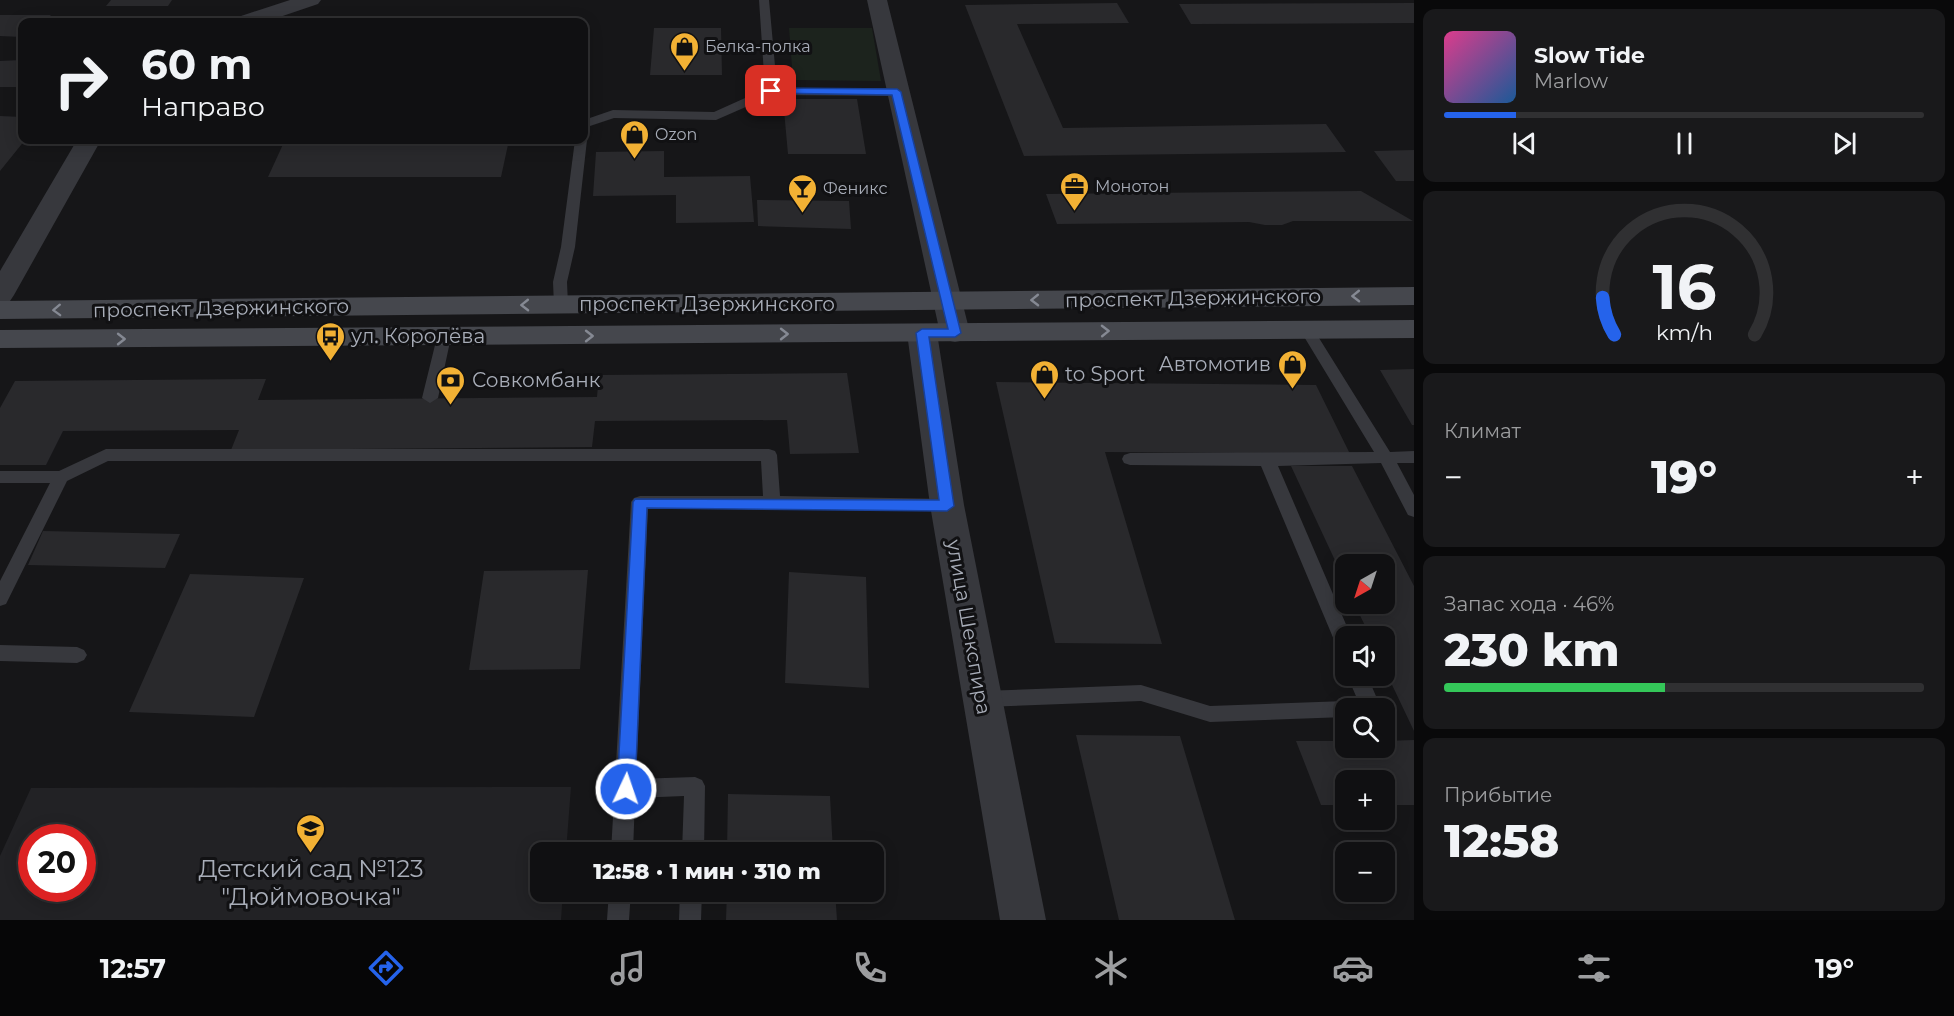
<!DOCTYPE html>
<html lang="ru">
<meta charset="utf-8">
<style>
body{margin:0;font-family:Montserrat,sans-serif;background:#19191b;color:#f1f3f6;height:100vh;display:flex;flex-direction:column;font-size:22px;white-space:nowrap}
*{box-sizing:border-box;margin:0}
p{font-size:20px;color:#9c9d9f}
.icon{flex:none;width:33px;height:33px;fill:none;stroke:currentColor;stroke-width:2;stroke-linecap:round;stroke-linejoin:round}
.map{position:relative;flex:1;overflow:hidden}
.sheet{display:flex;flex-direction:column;gap:9px;padding:9px;background:#09090a;width:540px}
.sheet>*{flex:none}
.hud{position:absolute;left:18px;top:18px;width:570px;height:126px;border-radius:12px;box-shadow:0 3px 15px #0003,0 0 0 2px #303032;background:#101012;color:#f1f3f6;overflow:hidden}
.needle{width:39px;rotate:219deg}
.controls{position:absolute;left:1335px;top:554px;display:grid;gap:12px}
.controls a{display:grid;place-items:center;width:60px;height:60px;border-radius:12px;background:#101012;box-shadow:0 3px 15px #0003,0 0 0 2px #303032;font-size:30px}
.speed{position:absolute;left:18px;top:824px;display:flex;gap:12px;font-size:30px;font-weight:700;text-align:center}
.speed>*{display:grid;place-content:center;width:78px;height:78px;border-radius:50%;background:#101012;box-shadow:0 3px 15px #0003,0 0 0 2px #303032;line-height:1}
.speed .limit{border:9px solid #d22;background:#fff;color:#111}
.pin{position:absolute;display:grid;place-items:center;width:51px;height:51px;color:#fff;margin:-26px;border-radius:12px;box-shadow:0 3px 9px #0006}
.me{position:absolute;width:66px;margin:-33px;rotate:3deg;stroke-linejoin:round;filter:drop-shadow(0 0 4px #0008)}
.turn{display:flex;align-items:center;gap:21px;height:126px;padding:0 24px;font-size:27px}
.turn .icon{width:78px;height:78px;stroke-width:2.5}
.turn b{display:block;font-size:42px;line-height:51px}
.big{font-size:45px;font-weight:800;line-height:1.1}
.sheet .widget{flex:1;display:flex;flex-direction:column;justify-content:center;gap:9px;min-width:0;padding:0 21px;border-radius:12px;background:#19191b}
.sheet .dial{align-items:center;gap:0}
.dial svg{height:156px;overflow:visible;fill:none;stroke:#303032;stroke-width:7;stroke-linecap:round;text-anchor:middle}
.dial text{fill:#f1f3f6;stroke:none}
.song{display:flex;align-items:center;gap:18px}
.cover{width:72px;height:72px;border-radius:9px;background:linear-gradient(135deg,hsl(330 70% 55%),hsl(210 70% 35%))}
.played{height:6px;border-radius:3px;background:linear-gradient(90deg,#2563eb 15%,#303032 15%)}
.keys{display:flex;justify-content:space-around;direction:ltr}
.heat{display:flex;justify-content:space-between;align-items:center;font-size:33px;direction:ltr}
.charge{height:9px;border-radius:4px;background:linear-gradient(90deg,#34c759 46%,#303032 0)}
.trip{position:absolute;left:530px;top:842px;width:354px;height:60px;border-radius:12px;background:#101012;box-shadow:0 3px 15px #0003,0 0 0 2px #303032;font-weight:800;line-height:60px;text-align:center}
.tab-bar{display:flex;height:96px;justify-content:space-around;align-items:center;background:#060607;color:#9c9d9f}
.tab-bar .icon{width:42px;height:42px}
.tab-bar .selected{color:#2563eb}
.tab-bar b{font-size:27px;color:#f1f3f6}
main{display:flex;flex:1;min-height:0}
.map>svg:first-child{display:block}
.built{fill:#222225;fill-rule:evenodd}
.green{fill:#1c231d}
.building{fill:#29292c}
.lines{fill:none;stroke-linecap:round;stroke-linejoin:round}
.lane{fill:#37383d;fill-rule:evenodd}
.street{fill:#37383d;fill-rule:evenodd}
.secondary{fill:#45474d;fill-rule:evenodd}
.oneway{stroke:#858993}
.route{fill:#2563eb;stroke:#184099;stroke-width:1.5}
.labels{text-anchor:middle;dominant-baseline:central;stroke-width:6;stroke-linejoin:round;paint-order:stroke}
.far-poi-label{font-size:16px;fill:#a8adb8;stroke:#111113;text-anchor:start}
.street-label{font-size:20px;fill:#a8adb8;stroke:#111113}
.poi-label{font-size:20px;fill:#a8adb8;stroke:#111113;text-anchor:start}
.near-poi-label{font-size:24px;fill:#a8adb8;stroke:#111113}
</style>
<main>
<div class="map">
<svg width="1414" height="920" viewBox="0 0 1414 920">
<rect width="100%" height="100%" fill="#161618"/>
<path class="built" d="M571,787L566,852H540V891H563L561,920H0V856L31,788ZM32,837H82V888H32Z"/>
<path class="green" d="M789,28H872L881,81L793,80Z"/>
<path class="building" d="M111,0H172L168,6H106Z
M1117,3L1129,23L1017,24L1063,128L1326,124L1346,152L1024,156L965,5Z
M1414,3V23L1191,24L1179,4Z
M0,15H51L44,22H22V37L0,36Z
M654,28H721L722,75H650Z
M22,60V87H0V61Z
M783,99H857L866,154H788Z
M0,116L22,117V140H25L0,171Z
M285,140H509L501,177H268Z
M1414,150V181H1396L1374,151Z
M664,151V177L750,176L754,222L676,223V195L593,196L596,152Z
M1361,191L1413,221H1293L1282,225H1265L1249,222L1057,224L1046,194Z
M757,200L849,201L851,229L758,226Z
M1414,369V425H1412L1380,370Z
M847,373L859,453L790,454L787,420L595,421L592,447L231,450L239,430L63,431L46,465H0V408L15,381L266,379L258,400L597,397L599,375Z
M996,382L1316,385L1350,454L1105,452L1162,644L1055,643Z
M1291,466H1352L1414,586V731L1384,668V636H1370L1354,603H1384V564H1346V584Z
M43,531L180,534L165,568L28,565Z
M588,570L580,669L469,670L484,571Z
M789,572L866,577L869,688L785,683Z
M190,574L304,578L254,717L129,712Z
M1076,735L1180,736L1235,920H1119Z
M1414,740V805H1384V780H1346V805H1321L1296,741H1346V747H1384V741Z
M728,794L830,796L833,852H727Z
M727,891H835L837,920H726Z"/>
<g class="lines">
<path class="lane" d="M759,0H769L777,88H897L903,92L897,96L773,95L716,120L614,118L584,128V120L613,110L714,112L765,89Z
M584,137L587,140L575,247L567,282L568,305L561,309L554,305L553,282L561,247L575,140H584Z
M1307,325L1314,330L1390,452L1414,451V463H1397L1414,495V517L1408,515L1381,463L1278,466L1351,636H1346V654L1339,652L1337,647L1261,466L1130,465L1124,463L1122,459L1124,455L1130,453L1374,452L1300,330Z
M444,332L451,337L438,398L430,403L422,398L437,337Z
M106,449H769L775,451L777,455L780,496L947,499L953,501L956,505L953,509L947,511L648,508L636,779L695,777L702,780L705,786L704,852H682L684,796L635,798L633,852H611L631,502L634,498L640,496H763L761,461H108L67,481L6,604L0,606V581L50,483H0V471H59Z
M0,645L77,647L84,650L87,655L84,660L77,663L0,661Z
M1347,675H1367L1381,708H1361Z
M1141,685L1210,706L1346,701L1353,703L1355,708H1346V717L1210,722L1141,701L982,707L975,705L972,699L975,693L982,691Z
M609,891H631L629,920H607Z
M680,891H702L701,920H679Z"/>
<path class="street" d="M290,0H321L318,4L265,22H235L238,17Z
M867,0H887L970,333L965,340L955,342L945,340L940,333Z
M77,140H101L14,295L10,301L0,304V271Z
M922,324L932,326L937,333L964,505L1046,920H1000L930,505L907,333L912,326Z"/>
<path class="secondary" d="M1414,287V305L0,319V301Z
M1414,320V338L0,348V330Z"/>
</g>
<defs><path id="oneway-chevron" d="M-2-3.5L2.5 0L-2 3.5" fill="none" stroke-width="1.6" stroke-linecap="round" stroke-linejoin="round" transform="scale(1.5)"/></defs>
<g class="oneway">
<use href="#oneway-chevron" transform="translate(1356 296) rotate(179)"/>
<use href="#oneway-chevron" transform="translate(1035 300) rotate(179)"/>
<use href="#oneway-chevron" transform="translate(525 305) rotate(179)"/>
<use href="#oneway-chevron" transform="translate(57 310) rotate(178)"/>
<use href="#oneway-chevron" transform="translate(1105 331) rotate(-1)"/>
<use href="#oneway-chevron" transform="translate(784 334)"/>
<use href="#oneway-chevron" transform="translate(589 336)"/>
<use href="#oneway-chevron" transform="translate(121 339)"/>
</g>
<path class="route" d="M771,88L897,89L901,92L961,333L955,337H929L954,506L947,511L647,508L635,789L632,794L626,796L620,794L617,789L633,502L635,499L939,500L916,333L922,329H948L892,95L768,93V89Z"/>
<defs>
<symbol id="shop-pin" viewBox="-11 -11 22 30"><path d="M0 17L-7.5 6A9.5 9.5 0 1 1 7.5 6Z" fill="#f2b134" stroke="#111113"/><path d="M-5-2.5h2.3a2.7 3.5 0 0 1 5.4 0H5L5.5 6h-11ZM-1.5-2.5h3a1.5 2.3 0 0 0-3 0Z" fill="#111"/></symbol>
<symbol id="office-pin" viewBox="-11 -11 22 30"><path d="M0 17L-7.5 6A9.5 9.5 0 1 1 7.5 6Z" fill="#f2b134" stroke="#111113"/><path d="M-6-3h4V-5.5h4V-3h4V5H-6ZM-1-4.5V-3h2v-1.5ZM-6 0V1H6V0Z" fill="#111"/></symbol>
<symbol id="bar-pin" viewBox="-11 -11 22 30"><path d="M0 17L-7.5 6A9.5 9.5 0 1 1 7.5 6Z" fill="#f2b134" stroke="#111113"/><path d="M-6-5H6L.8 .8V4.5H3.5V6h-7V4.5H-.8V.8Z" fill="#111"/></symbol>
<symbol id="bus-pin" viewBox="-11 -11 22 30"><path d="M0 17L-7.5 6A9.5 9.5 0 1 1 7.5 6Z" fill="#f2b134" stroke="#111113"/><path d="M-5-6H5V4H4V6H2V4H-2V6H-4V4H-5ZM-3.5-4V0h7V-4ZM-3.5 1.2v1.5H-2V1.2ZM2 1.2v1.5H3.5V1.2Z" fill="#111"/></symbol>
<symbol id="bank-pin" viewBox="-11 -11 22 30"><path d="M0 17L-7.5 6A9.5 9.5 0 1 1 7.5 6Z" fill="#f2b134" stroke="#111113"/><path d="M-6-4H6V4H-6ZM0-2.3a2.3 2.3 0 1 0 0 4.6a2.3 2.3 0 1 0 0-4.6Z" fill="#111"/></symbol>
<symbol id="school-pin" viewBox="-11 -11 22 30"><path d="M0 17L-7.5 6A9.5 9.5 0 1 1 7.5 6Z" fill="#f2b134" stroke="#111113"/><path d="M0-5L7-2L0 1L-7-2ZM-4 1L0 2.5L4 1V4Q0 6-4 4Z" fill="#111"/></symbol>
</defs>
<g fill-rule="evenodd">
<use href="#shop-pin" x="668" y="30" width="33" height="45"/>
<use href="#shop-pin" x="618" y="118" width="33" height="45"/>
<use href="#office-pin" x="1058" y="170" width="33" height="45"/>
<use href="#bar-pin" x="786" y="172" width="33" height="45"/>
<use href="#bus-pin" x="314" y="320" width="33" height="45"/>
<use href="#shop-pin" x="1276" y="348" width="33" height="45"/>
<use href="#shop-pin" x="1028" y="358" width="33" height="45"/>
<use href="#bank-pin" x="434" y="364" width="33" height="45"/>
<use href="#school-pin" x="294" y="812" width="33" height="45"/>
</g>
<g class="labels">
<g class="far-poi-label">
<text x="705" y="46">Белка-полка</text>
<text x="655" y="134">Ozon</text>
<text x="1095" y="186">Монотон</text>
<text x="823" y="188">Феникс</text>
</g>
<g class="street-label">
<text transform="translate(1193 298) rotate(-1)">проспект Дзержинского</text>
<text x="707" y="304">проспект Дзержинского</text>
<text transform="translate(221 308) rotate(-1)">проспект Дзержинского</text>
<text transform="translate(969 627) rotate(80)">улица Шекспира</text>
</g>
<g class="poi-label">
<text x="351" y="336">ул. Королёва</text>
<text x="1271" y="364" text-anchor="end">Автомотив</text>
<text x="1065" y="374">to Sport</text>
<text x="472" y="380">Совкомбанк</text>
</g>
<g class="near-poi-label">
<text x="311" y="868">Детский сад №123<tspan x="311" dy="28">"Дюймовочка"</tspan></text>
</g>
</g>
</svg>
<div class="controls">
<a><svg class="needle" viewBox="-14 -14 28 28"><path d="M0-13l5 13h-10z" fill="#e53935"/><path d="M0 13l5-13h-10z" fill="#9c9d9f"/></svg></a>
<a><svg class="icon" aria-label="sound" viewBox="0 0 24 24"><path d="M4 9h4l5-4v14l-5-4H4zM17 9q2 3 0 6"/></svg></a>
<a><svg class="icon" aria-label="search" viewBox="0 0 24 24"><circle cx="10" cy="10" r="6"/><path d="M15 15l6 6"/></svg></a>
<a>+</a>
<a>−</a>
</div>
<div class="speed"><div class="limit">20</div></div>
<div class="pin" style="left:771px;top:91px;background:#d93025"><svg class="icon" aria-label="arrive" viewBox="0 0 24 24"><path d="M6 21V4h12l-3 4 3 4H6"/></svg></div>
<svg class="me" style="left:626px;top:789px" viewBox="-20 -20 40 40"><circle r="17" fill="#2563eb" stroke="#fff" stroke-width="3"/><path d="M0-11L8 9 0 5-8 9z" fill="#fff"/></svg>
<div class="trip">12:58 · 1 мин · 310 m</div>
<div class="hud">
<div class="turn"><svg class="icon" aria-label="right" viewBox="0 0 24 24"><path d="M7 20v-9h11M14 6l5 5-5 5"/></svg><div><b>60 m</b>Направо</div></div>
</div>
</div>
<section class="sheet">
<div class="widget">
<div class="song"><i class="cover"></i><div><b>Slow Tide</b><p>Marlow</p></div></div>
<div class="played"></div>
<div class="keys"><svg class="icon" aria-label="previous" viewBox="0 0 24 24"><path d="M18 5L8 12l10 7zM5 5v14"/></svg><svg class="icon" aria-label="pause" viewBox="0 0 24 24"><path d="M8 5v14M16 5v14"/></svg><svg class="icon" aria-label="next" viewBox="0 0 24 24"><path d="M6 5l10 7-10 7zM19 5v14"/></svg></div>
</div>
<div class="widget dial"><svg viewBox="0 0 100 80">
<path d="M14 69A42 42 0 1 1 86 69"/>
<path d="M14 69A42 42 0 0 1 8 50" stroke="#2563eb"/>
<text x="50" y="56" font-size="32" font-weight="700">16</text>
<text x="50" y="72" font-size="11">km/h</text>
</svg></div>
<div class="widget"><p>Климат</p>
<div class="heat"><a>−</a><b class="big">19°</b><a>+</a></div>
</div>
<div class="widget"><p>Запас хода · 46%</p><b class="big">230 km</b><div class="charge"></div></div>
<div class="widget"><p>Прибытие</p><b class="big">12:58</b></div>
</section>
</main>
<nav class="tab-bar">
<b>12:57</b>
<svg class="icon selected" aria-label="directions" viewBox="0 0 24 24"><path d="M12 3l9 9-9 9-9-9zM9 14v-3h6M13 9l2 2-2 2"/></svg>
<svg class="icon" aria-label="music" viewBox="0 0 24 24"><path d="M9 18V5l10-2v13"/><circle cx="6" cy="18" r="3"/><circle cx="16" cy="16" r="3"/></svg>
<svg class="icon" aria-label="phone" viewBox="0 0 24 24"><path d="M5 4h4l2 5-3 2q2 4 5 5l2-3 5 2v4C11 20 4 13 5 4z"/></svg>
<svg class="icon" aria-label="climate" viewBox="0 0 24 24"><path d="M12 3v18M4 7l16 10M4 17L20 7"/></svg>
<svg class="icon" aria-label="car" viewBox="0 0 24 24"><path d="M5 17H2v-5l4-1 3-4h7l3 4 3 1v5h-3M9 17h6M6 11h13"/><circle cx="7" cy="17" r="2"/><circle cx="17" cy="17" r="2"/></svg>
<svg class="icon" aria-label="filters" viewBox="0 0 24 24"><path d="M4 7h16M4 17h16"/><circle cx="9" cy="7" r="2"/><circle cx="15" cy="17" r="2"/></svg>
<b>19°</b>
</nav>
